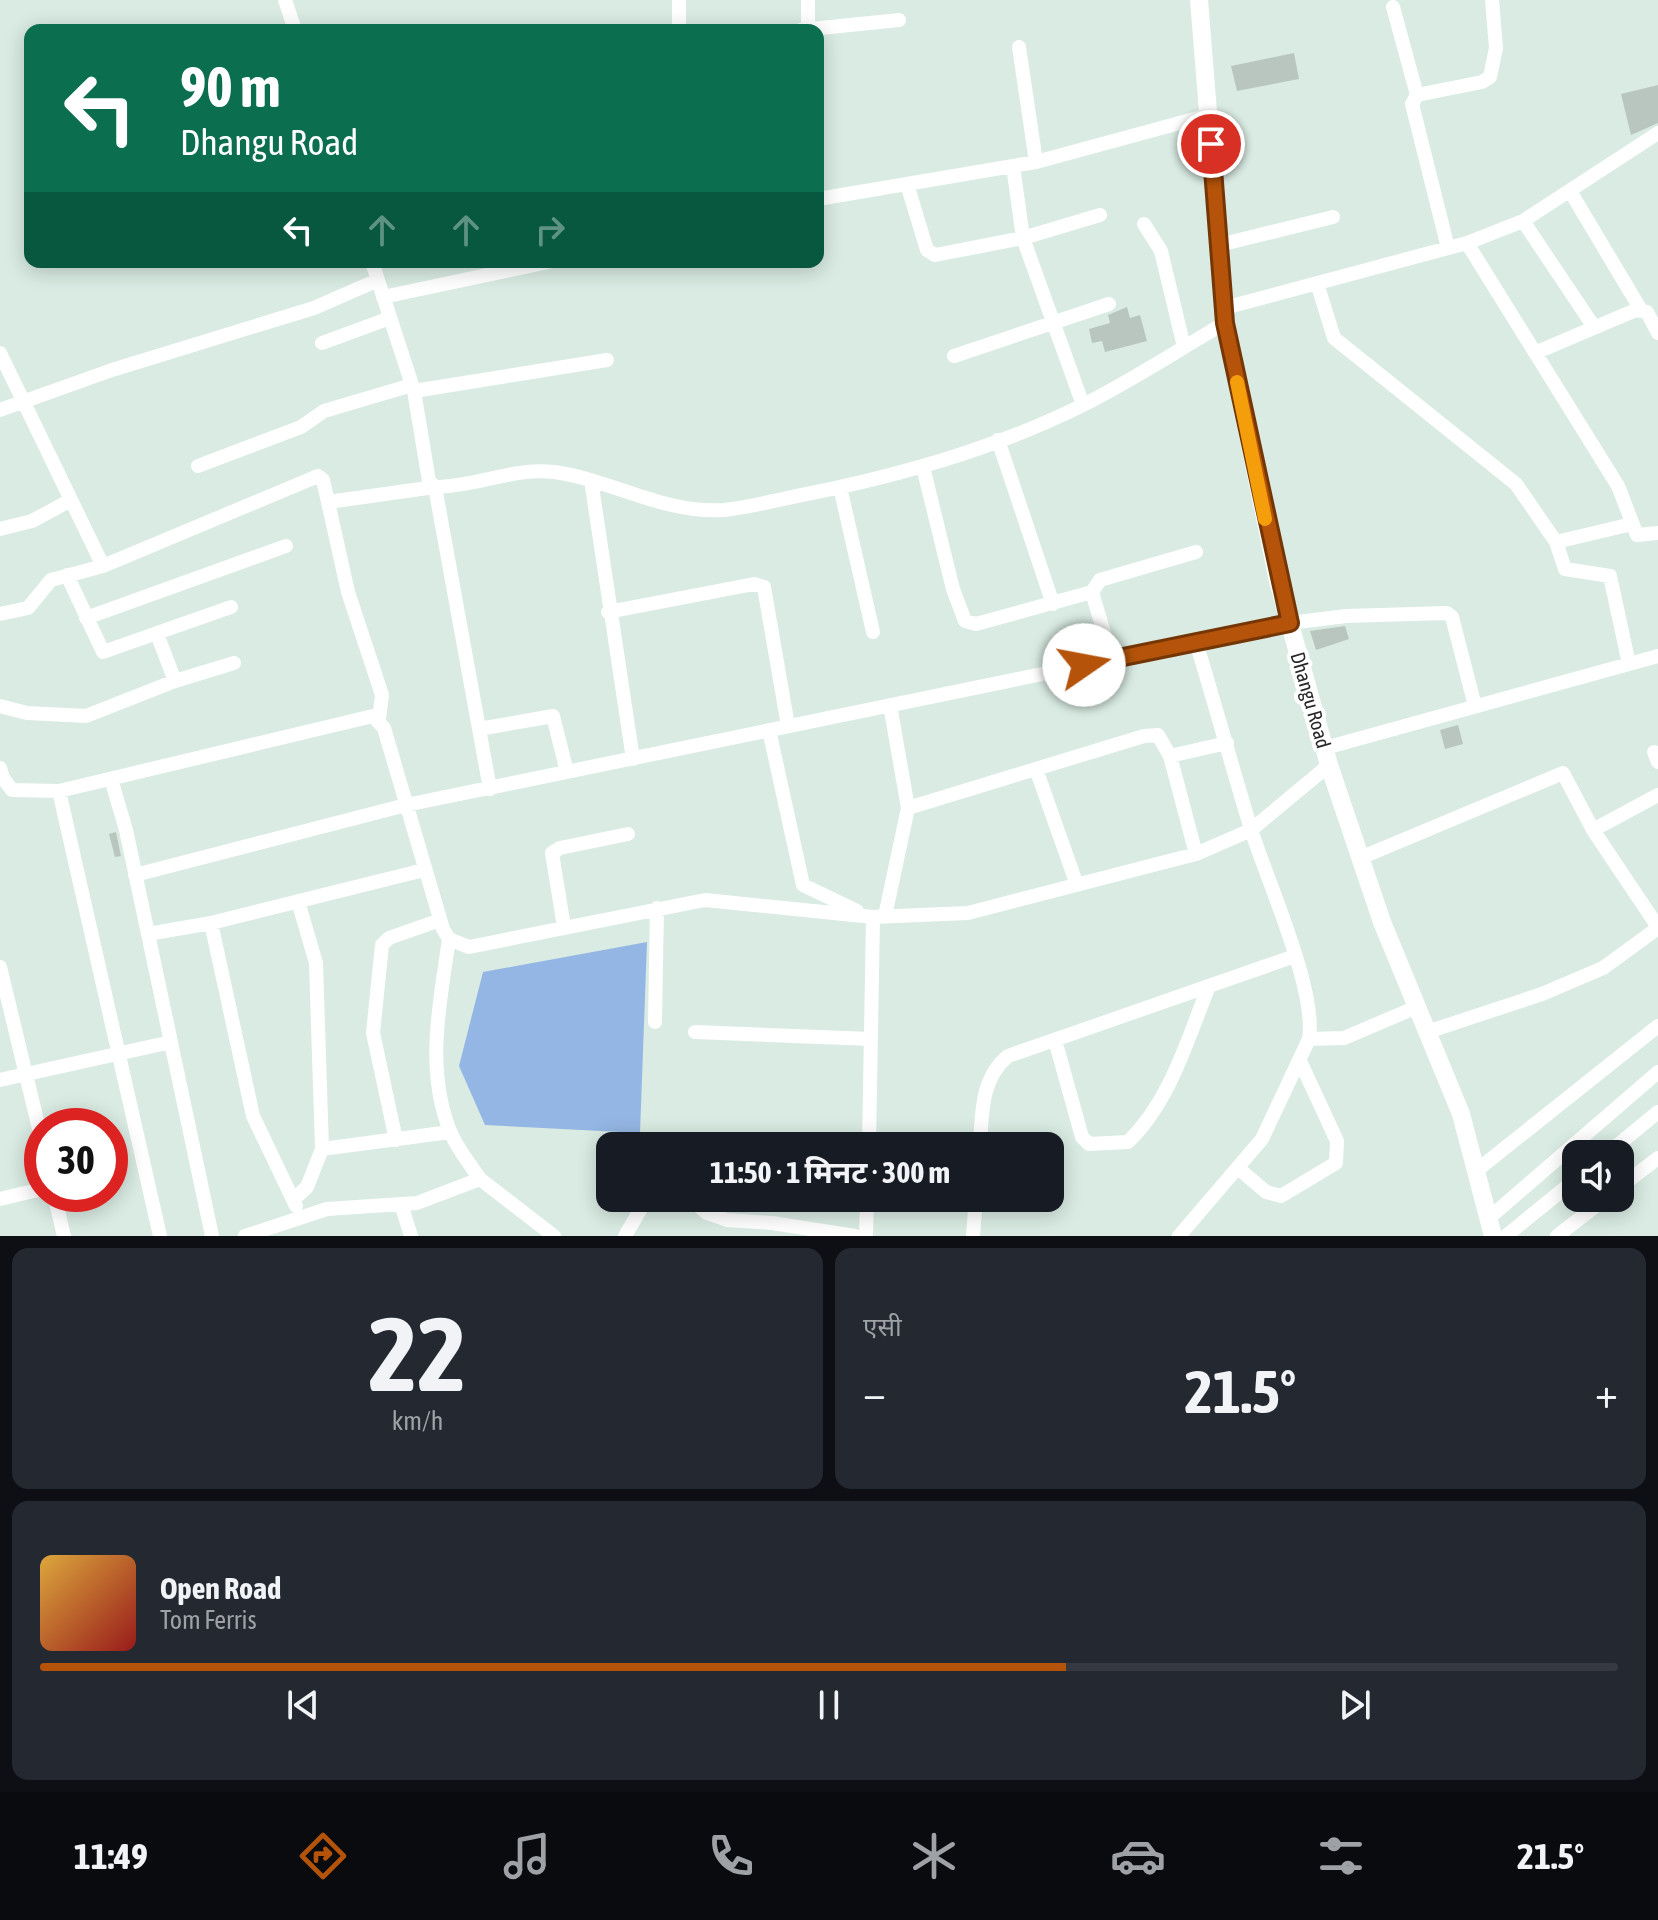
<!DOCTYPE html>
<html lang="hi">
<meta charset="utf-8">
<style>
body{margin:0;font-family:"Asap Condensed","Noto Sans Devanagari",sans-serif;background:#242831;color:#f1f3f6;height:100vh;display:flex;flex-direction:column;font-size:30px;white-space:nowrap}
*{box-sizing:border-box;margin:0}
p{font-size:26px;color:#9ea1a6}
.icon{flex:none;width:44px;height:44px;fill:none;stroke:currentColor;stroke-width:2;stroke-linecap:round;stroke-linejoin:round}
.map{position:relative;height:1236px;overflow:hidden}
.drawer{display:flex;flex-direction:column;gap:12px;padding:12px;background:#0d0f14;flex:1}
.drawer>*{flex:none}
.top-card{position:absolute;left:24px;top:24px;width:800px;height:244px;border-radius:16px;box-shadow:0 4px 20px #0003;background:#0b6e4f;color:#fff;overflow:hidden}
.fabs{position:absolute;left:1562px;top:1140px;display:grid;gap:16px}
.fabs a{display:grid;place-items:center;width:72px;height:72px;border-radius:16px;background:#171b24;box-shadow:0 4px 20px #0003;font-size:40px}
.speed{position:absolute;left:24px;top:1108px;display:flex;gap:16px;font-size:40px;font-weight:700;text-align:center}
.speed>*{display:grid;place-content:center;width:104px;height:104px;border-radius:50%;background:#171b24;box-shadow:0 4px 20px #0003;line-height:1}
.speed .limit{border:12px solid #d22;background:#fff;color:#111}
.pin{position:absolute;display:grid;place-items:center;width:68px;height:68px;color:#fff;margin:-34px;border:4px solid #fff;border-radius:50%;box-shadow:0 2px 8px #0007}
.me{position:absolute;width:88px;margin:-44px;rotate:78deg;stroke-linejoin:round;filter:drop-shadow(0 0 6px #0008)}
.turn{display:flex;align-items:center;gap:28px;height:168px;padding:0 24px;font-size:36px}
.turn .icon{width:104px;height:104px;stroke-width:2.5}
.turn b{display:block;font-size:56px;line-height:68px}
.lanes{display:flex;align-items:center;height:76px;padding:0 24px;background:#0003;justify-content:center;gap:40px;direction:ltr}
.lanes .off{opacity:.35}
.big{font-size:60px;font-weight:700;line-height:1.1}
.drawer .card{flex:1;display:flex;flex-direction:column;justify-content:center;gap:12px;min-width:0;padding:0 28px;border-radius:16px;background:#242831}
.drawer .dial{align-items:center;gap:0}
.dial b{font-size:104px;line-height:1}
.song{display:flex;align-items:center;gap:24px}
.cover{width:96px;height:96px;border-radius:12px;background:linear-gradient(135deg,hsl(40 70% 55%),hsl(0 70% 35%))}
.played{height:8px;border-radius:4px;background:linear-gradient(90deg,#b45309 65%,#363941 65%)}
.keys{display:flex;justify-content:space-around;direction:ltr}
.heat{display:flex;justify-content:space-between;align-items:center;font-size:44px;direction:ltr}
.drawer .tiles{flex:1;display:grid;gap:12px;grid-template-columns:1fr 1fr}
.card:last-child{grid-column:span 2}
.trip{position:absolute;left:596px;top:1132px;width:468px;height:80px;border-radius:16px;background:#171b24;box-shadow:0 4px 20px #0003;font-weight:700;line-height:80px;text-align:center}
.menu{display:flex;height:128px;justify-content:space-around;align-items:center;background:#090b0e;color:#9ea1a6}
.menu .icon{width:56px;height:56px}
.menu .selected{color:#b45309}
.menu b{font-size:36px;color:#f1f3f6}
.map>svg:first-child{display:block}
.green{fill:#94b6e4}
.building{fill:#b9c6bf}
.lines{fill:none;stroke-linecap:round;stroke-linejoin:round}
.street{stroke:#fff;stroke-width:14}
.secondary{stroke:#fff;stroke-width:18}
.route-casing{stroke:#753606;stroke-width:20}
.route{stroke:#b45309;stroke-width:14}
.slow{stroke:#f59e0b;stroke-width:14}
.labels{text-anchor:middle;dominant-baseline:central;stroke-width:8;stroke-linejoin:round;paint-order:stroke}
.street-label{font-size:20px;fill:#282828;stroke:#fff}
</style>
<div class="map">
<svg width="1658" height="1236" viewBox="0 0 1658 1236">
<rect width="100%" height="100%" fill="#d9ebe2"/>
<path class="green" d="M647,942L640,1133L485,1125L459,1066L483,972Z"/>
<path class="building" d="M1294,53L1299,79L1237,91L1231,66Z
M1658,85V123L1631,135L1621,94Z
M1127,307L1130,318L1140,315L1147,341L1105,352L1102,341L1092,343L1089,329L1110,323L1108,315Z
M1345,626L1349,639L1316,650L1310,631Z
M1458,725L1463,744L1445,749L1440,730Z
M116,832L121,856L115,857L109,834Z"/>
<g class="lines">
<path class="street" d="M285,0L295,30
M679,0V30
M1393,7L1417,95L1412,104L1448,248
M808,29V0
M801,30L899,20
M1019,47L1036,162
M1417,95L1482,82L1490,77L1496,48L1492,0
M1013,166L1023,238L1083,405
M907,184L927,250L935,255L1023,238L1100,215
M1570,191L1641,310
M818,199L1036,162L1209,115
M1523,221L1594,327
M1144,224L1161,251L1184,347
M1467,243L1618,486L1637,535L1658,533
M1219,245L1333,217
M372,262L414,391L429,481L435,487C475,487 515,467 554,472C613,480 663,514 724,510C752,507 780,499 807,494C902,475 997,448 1083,405C1131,381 1178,350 1225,323
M1317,283L1334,338L1516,484L1556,542L1565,569L1610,576L1629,664
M383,297L548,262
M1224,308L1467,243L1523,221L1658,133
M322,343L390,318
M1537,352L1636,310L1647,312L1658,333
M0,353L103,566L318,476L323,480L328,502L435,487L490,789
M954,356L1109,304
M414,391L607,360
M0,410L112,370L314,308L378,280
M998,440L1053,604
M198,466L301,427L324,411L412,385
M923,467L953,589L965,621L976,624L1092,592L1112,660
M591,480L633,759
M840,487L873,632
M328,502L348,592L382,695L379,719
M0,529L32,521L71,500
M1556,542L1632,524
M67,575L103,652L231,607
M1092,592L1100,580L1196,552
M608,612L754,584L764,587L788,726
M0,614L28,608L51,580L103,566
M86,618L286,546
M157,634L175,681
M890,705L908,808L1144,736L1158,735L1170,756L1196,854
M0,706L27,713L86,716L175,681L234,663
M479,729L553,716L567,772
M769,730L803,885L857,911
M1325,748L1658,656
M1654,752L1658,762
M1170,756L1227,743
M0,768L3,778L12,790L59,791L373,716L384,728L443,929L449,939L469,947L705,900L873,917
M1036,769L1077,885
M111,779L126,830L212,1236
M59,791L160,1236
M1593,830L1658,795
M1360,858L1563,773L1593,830L1658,927
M135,875L406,805L1290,623L1346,616L1447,613L1452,617L1475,706
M885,916L908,808
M211,923L253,1116L296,1206
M564,927L552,853L560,848L628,834
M148,934L211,923L424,870
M0,967L42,1141
M655,1022L657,908
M695,1032L871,1039
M1427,1032L1542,994L1603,968L1658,928
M1309,1039L1344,1038L1417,1007
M1055,1040L1082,1137L1089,1144L1128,1142C1171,1100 1187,1040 1209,986
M0,1080L171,1042
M396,1140L373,1033L382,945L389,938L440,920
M869,1146L873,917L968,913L1196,854L1251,830L1329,765
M980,1146C982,1113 981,1078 1008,1056L1295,956
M322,1149L450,1132
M1607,1154L1658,1112
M1238,1168L1266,1192L1281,1196L1336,1163L1337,1141L1300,1061
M1476,1171L1658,1026
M480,1179L554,1236
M1620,1187L1658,1158
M54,1194L64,1236
M689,1198L707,1213L727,1220L772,1223L855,1236
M0,1199L42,1189
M293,1200L307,1187L322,1149L316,963L298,901
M401,1204L411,1236
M1489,1218L1658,1072
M245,1236L327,1209L417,1203L480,1179C470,1164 456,1147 450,1131C425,1069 440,1002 449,939
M625,1236L647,1198
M866,1236L867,1198
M973,1236L976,1198
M1179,1236L1262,1139L1309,1039C1317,989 1267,881 1251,829C1232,767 1215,704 1196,642
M1506,1236L1576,1179
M1557,1236L1606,1198"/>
<path class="secondary" d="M1199,0L1225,323L1278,581L1329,765L1382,922L1461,1114L1493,1236"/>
</g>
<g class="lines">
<defs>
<path id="route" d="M1084,665L1290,623L1225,323L1211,144"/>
</defs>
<use href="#route" class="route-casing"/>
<use href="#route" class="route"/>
<path class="slow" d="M1237,382L1265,519"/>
</g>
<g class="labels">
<g class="street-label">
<text transform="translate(1311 700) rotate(74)">Dhangu Road</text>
</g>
</g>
</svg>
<div class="fabs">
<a><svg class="icon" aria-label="sound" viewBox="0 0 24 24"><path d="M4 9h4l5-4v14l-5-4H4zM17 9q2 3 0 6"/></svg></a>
</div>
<div class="speed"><div class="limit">30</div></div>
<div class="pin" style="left:1211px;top:144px;background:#d93025"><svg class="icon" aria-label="arrive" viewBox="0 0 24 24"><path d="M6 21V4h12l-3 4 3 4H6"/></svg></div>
<svg class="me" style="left:1084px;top:665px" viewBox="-20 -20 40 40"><circle r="19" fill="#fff"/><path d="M0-13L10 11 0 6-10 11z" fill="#b45309"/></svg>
<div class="trip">11:50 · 1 मिनट · 300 m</div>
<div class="top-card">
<div class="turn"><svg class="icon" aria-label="left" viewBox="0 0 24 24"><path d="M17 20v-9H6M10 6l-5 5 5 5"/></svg><div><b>90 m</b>Dhangu Road</div></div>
<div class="lanes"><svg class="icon" aria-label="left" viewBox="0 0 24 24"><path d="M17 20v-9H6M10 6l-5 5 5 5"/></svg><svg class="icon off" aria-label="ahead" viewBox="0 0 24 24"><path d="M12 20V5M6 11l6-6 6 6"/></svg><svg class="icon off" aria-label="ahead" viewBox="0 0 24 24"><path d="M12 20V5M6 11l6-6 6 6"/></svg><svg class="icon off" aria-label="right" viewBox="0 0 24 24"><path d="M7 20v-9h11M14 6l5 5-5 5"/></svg></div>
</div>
</div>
<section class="drawer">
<div class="tiles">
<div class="card dial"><b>22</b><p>km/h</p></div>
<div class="card"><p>एसी</p>
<div class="heat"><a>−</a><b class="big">21.5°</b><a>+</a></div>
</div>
<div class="card">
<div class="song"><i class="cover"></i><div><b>Open Road</b><p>Tom Ferris</p></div></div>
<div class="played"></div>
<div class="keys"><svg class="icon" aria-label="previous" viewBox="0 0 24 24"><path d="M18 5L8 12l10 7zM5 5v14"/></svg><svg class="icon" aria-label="pause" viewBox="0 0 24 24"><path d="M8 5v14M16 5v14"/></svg><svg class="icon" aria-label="next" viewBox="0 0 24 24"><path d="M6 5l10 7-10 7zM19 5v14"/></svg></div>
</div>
</div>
</section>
<nav class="menu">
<b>11:49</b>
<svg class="icon selected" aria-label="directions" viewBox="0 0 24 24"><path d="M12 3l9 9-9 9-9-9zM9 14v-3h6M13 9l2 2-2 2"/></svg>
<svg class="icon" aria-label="music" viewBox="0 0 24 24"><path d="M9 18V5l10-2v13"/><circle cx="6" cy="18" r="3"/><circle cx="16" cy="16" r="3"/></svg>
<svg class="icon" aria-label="phone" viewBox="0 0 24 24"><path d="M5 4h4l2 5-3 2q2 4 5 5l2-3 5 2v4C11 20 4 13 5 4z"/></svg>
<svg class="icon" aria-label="climate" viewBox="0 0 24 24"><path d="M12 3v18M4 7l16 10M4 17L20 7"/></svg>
<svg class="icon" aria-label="car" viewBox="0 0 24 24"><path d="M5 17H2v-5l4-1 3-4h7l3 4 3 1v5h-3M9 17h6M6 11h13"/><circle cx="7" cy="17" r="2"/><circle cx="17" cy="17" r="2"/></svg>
<svg class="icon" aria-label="filters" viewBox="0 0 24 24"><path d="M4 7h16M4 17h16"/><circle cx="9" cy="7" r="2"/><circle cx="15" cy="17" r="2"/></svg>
<b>21.5°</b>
</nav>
